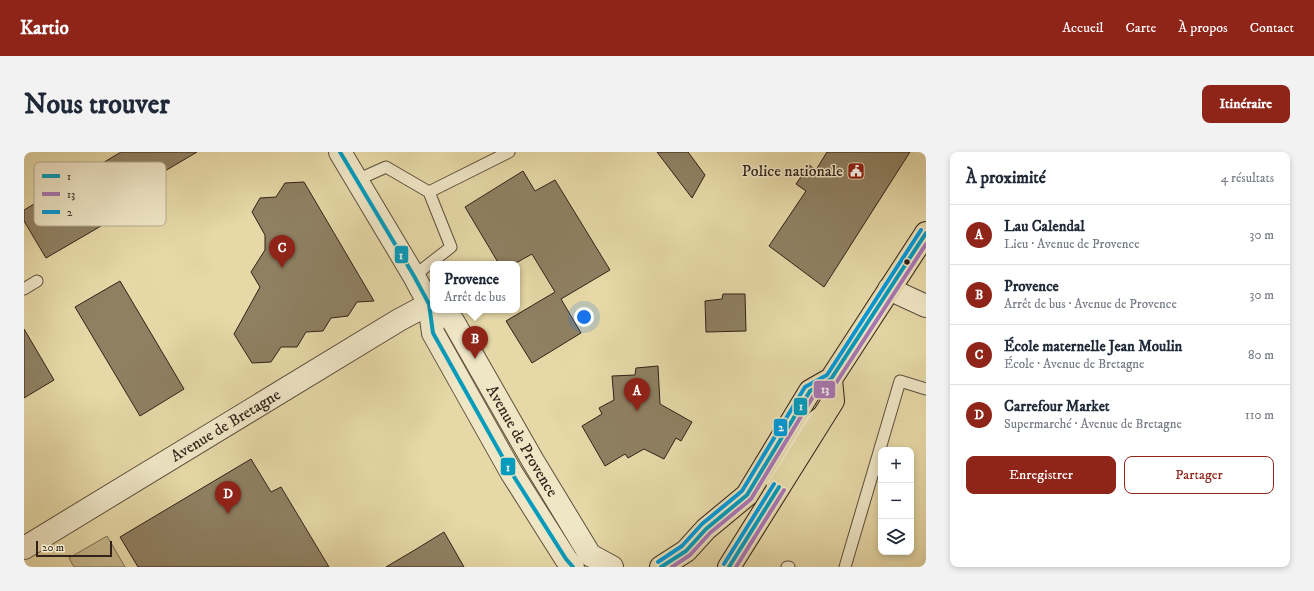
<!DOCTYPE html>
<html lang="fr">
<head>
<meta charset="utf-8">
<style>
  :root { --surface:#fff; --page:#f2f2f3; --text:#1f2937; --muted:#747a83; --line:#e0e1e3; --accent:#8f2418 }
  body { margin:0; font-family:"IM FELL DW Pica",serif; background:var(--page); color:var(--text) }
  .controls { position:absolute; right:12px; bottom:12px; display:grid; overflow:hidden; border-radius:8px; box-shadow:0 2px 6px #0003 }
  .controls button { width:36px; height:36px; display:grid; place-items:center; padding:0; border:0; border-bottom:1px solid var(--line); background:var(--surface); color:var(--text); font:20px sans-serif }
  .scale { position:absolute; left:12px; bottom:10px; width:76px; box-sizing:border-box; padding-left:4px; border:2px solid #312118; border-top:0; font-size:11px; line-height:14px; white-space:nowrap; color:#312118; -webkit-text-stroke:3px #efe6c6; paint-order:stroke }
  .you { position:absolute; left:560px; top:165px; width:14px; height:14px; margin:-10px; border:3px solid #fff; border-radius:50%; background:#1a73e8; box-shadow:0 0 0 6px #1a73e833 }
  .badge { display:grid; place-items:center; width:26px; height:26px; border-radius:50%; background:var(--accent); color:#fff; font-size:13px; font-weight:700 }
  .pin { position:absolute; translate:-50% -33px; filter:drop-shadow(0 1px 2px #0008) }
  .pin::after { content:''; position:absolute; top:21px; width:14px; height:12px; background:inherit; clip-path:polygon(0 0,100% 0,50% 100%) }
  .popup { position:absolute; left:406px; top:109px; width:90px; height:52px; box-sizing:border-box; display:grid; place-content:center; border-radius:8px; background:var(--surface); filter:drop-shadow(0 1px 3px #0005); font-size:13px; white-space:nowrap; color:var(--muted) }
  .popup b { font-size:15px; color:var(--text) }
  .popup::after { content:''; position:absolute; left:50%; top:100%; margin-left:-8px; border:8px solid transparent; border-top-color:var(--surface) }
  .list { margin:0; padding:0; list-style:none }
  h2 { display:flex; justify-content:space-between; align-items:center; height:52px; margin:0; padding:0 16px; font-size:17px }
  h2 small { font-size:13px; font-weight:400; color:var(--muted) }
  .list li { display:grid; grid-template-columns:26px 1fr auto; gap:12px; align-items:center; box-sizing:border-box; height:60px; padding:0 16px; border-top:1px solid var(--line) }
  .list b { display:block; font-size:15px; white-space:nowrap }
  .list p { margin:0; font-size:13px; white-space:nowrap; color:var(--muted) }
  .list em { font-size:13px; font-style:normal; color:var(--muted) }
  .actions { display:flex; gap:8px; padding:12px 16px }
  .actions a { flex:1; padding:9px 0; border:1px solid var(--accent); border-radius:8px; text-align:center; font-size:14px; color:var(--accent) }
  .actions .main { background:var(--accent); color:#fff }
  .icon { flex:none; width:22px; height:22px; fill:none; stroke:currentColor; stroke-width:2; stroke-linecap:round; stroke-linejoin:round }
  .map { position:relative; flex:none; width:902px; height:415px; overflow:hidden; border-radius:8px }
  header { display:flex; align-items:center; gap:24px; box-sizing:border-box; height:56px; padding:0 20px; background:var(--accent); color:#fff }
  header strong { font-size:19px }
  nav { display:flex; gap:22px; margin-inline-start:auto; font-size:14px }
  .intro { display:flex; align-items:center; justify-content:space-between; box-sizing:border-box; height:96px; padding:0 24px }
  h1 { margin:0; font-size:28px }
  .button { padding:10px 18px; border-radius:8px; background:var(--accent); color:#fff; font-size:14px; font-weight:700 }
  main { display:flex; gap:24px; padding:0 24px }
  aside { flex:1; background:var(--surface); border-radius:8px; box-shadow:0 2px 6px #0003 }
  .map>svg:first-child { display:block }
  .green { fill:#c7b98f; stroke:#7c6d54 }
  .building { fill:#8f8062; stroke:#312118 }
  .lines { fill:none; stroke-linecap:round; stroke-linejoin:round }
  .lane-casing { stroke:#5e4f3c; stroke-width:13 }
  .street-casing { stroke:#5e4f3c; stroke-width:24 }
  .secondary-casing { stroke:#312118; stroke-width:24 }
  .primary-casing { stroke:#312118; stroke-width:24 }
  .lane { stroke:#efe6c6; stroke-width:11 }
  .street { stroke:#efe6c6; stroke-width:22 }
  .secondary { stroke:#efe6c6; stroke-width:22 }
  .primary { stroke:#e6d8a7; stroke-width:22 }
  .bus-1-casing { stroke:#efe6c6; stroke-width:7 }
  .bus-2-casing { stroke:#efe6c6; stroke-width:7 }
  .bus-3-casing { stroke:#efe6c6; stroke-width:7 }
  .bus-1 { stroke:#059bbc; stroke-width:4 }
  .bus-2 { stroke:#a877b2; stroke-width:4 }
  .bus-3 { stroke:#0299d9; stroke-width:4 }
  .bus-dot { fill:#312118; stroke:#efe6c6; stroke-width:1.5 }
  .labels { text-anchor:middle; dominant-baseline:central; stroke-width:3; stroke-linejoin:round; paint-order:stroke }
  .poi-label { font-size:16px; fill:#312118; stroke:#efe6c6; text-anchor:end }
  .street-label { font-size:16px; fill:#312118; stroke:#efe6c6 }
  .key { fill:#efe6c6; stroke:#b6ab92; stroke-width:1 }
  .key-label { font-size:11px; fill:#312118 }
  .line-badge { stroke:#efe6c6; stroke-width:1.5 }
  .badge-label { font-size:11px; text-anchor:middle; font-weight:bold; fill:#fff }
</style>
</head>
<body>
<header>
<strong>Kartio</strong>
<nav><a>Accueil</a><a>Carte</a><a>À propos</a><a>Contact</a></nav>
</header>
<div class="intro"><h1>Nous trouver</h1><a class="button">Itinéraire</a></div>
<main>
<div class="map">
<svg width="902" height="415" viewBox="0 0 902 415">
  <rect width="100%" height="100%" fill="#e6d8a7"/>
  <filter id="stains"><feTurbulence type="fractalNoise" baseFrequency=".005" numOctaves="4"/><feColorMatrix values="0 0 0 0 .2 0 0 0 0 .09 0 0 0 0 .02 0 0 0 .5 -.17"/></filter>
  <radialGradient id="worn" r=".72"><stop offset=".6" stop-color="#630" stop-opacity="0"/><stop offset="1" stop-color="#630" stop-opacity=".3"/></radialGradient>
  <!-- green -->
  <path class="green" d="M83 384 101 415H50L45 406Z"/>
  <!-- building -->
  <path class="building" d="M97 0H173L124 29 132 42 22 106 0 69V58Z
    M633 0H664L681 23 668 46Z
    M803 0H886L800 135 745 94 782 39 772 32 785 13 792 18Z
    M499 19 511 39 531 28 586 118 537 147 557 181 508 211 482 169 531 140 508 102 490 112H475L441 55Z
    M280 30 350 149 333 150 324 164 307 166 299 179 282 180 273 195H257L247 210 228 211 210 182 236 135 227 120 241 98V83L228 60 236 46 252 45 261 31Z
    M96 129 160 237 116 264 51 155Z
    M699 142H721L722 179 682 180 681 149 698 147Z
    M0 177 30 228 0 246Z
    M634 214 636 252 668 270 657 289 652 286 640 307 620 297 604 306 601 302 581 314 558 274 578 262 575 256 590 248 588 224 611 223 612 216Z
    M227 307 247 340 257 335 305 415H114L96 385Z
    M420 380 440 415H362L394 396Z"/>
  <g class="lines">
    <defs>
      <path id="lane" d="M333 28 362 15 405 40 427 95 390 124
        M405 40 485 0
        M0 137 13 129
        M763 415H765
        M821 415 876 229 902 237"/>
      <g id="street">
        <path d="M316 0 390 124 405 152 409 181 487 320 542 407 549 415"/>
        <path d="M865 137 902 154"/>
        <path id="s1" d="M414 158 429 169 509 309 566 403 588 415"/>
        <path id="s2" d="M0 396 375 168 405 152"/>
      </g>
      <path id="secondary" d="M755 335 745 308 797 266"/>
      <path id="primary" d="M637 415 662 399 682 377 723 343 786 239 807 227 902 81
        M705 415 809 249 807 227"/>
    </defs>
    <!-- lane casing -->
    <use href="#lane" class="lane-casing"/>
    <!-- street casing -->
    <use href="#street" class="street-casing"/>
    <!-- secondary casing -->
    <use href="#secondary" class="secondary-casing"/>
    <!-- primary casing -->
    <use href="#primary" class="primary-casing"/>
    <!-- lane -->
    <use href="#lane" class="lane"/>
    <!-- street -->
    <use href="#street" class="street"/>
    <!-- secondary -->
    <use href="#secondary" class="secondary"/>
    <!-- primary -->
    <use href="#primary" class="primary"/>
    <defs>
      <path id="bus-1" d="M316 0 390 124 405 152 409 181 487 320 542 407 549 415
        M637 415 662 399 682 377 723 343 786 239 807 227 902 81
        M705 415 755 335"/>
      <path id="bus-2" d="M648 415 666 403 686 381 727 347 790 243 812 231 902 92
        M712 415 760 338"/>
      <path id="bus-3" d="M634 410 658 394 678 372 718 339 781 235 803 223 897 78
        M700 412 750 332"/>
    </defs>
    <!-- bus-1 casing -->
    <use href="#bus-1" class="bus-1-casing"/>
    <!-- bus-2 casing -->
    <use href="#bus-2" class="bus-2-casing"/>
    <!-- bus-3 casing -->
    <use href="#bus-3" class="bus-3-casing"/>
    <!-- bus-1 -->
    <use href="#bus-1" class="bus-1"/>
    <!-- bus-2 -->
    <use href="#bus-2" class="bus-2"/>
    <!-- bus-3 -->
    <use href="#bus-3" class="bus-3"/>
  </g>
  <!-- icons -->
  <defs>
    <symbol id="civic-square" viewBox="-11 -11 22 22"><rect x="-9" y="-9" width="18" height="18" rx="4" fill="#8f2418" stroke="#efe6c6"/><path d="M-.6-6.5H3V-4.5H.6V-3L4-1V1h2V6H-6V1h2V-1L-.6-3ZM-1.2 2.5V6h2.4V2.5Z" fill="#fff"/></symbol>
  </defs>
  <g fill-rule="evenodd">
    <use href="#civic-square" x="822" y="9" width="20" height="20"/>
  </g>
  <!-- markers -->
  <circle class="bus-dot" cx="883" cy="110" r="3.5"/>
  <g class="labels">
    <!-- poi labels -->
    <g class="poi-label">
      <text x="819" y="19">Police nationale</text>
    </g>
    <!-- street labels -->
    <g class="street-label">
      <text stroke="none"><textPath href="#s2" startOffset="236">Avenue de Bretagne</textPath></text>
      <text stroke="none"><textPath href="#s1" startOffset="157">Avenue de Provence</textPath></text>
    </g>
  </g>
  <!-- legend -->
  <rect x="10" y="10" width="132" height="64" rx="6" class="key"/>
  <rect x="18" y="22" width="18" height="4" fill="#059bbc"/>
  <rect x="18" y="40" width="18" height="4" fill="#a877b2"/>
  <rect x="18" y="58" width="18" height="4" fill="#0299d9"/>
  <g class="key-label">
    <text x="43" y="28">1</text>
    <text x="43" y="46">13</text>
    <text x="43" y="64">2</text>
  </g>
  <g class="line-badge">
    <rect x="370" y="93" width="15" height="19" rx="4" fill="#059bbc"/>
    <rect x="789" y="228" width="23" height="19" rx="4" fill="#a877b2"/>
    <rect x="769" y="245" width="15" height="19" rx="4" fill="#059bbc"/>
    <rect x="749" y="266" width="15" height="19" rx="4" fill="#0299d9"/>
    <rect x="476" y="305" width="16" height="19" rx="4" fill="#059bbc"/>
  </g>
  <g class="badge-label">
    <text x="377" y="107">1</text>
    <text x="801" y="241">13</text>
    <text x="777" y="258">1</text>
    <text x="757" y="279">2</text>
    <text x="484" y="319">1</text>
  </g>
  <rect width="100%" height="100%" filter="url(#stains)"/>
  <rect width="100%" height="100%" fill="url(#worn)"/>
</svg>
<div class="controls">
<button>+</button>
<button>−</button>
<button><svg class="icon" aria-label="layers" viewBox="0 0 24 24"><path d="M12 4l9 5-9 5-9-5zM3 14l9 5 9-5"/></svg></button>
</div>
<div class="scale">20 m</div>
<div class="you"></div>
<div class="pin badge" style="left:613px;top:259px">A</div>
<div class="pin badge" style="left:451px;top:207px">B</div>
<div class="popup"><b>Provence</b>Arrêt de bus</div>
<div class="pin badge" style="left:258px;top:116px">C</div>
<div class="pin badge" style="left:204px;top:362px">D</div>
</div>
<aside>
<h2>À proximité<small>4 résultats</small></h2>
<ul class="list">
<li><span class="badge">A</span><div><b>Lau Calendal</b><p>Lieu · Avenue de Provence</p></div><em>30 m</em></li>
<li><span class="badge">B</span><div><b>Provence</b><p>Arrêt de bus · Avenue de Provence</p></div><em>30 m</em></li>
<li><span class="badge">C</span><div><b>École maternelle Jean Moulin</b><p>École · Avenue de Bretagne</p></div><em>80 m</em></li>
<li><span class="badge">D</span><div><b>Carrefour Market</b><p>Supermarché · Avenue de Bretagne</p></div><em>110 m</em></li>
</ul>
<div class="actions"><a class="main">Enregistrer</a><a>Partager</a></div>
</aside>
</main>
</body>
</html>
